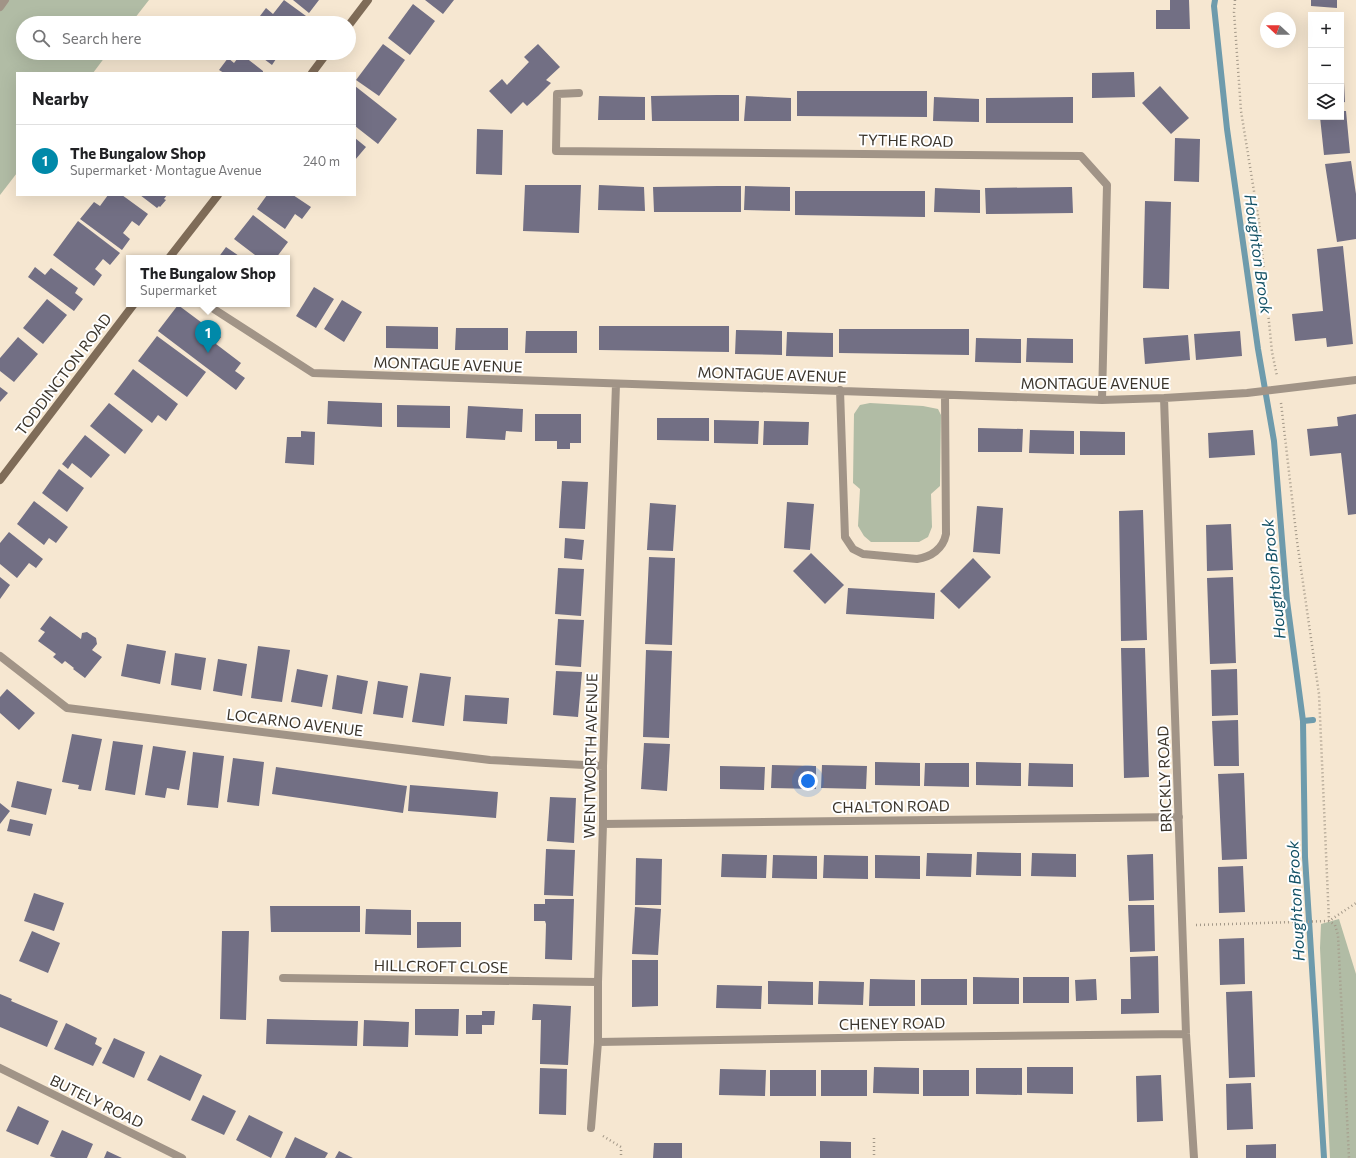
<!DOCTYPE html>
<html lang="en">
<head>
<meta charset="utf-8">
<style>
  :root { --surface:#fff; --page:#f6f6f6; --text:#202124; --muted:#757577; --line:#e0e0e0; --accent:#0089a9 }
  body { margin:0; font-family:Commissioner,sans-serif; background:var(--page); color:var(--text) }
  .controls { position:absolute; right:12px; top:12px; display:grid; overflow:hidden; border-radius:0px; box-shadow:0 4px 16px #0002 }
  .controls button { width:36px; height:36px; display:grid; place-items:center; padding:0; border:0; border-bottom:1px solid var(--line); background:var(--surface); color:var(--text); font:20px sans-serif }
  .compass { position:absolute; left:1260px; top:12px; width:36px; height:36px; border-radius:50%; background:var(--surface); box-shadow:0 4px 16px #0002; rotate:291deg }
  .you { position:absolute; left:808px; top:781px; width:14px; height:14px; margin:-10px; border:3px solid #fff; border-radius:50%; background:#1a73e8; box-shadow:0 0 0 6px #1a73e833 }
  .badge { display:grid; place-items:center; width:26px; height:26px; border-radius:50%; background:var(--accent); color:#fff; font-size:13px; font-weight:700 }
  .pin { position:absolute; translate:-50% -33px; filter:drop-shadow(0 1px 2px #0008) }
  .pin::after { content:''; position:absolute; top:21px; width:14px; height:12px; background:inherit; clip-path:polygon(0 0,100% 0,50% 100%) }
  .popup { position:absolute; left:126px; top:255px; width:164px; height:52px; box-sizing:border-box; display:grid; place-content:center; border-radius:0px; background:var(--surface); filter:drop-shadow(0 1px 3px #0005); font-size:13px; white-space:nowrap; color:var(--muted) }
  .popup b { font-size:15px; color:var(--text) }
  .popup::after { content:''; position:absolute; left:50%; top:100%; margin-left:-8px; border:8px solid transparent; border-top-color:var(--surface) }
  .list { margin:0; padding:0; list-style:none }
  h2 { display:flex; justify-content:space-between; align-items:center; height:52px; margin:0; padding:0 16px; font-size:17px }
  h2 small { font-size:13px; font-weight:400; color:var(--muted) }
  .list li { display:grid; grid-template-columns:26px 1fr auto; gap:12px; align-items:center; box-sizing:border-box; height:72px; padding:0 16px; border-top:1px solid var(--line) }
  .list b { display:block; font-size:15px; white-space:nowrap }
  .list p { margin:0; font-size:13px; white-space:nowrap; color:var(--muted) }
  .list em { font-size:13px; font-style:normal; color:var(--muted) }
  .icon { flex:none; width:22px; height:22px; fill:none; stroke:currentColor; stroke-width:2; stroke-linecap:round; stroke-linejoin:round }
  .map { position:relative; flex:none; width:1356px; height:1158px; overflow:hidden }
  .search { position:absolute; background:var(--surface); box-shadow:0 4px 16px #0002; left:16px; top:16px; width:340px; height:44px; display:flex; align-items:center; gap:10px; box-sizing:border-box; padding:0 14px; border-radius:22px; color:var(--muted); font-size:15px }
  .panel { position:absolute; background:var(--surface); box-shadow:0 4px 16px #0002; left:16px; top:72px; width:340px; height:124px; border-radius:0px }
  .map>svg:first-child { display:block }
  .green { fill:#b1bca5 }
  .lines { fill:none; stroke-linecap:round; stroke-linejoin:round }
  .stream { stroke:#6e9bac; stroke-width:6 }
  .building { fill:#726f84 }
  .path { stroke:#a39888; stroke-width:2.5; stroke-dasharray:1 3; stroke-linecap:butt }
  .lane { stroke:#a19487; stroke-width:8 }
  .street { stroke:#a19487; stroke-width:8 }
  .secondary { stroke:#7f6c58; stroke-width:8 }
  .labels { text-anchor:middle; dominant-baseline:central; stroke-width:4; stroke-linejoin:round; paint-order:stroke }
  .street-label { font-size:15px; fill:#3b352c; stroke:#fff }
  .water-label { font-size:16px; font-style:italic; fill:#135165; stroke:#fff }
</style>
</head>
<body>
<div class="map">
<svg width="1356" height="1158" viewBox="0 0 1356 1158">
  <rect width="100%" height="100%" fill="#f6e7d1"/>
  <!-- green -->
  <path class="green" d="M0 0H149L131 23H23V53H108L93 73H17V173L0 195Z
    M870 403 923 406 938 409 941 415 940 486 931 494 932 527 928 537 919 542H871L864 536 858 526 860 489 853 483 854 414 860 405Z
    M1339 919 1356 974V1158H1330L1320 948 1321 924Z"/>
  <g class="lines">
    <!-- stream -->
    <path class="stream" d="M1215 0 1214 6 1227 129 1258 349 1274 441 1287 601 1303 721 1305 857 1324 1158
      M1303 721 1313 720"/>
  </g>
  <!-- building -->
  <path class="building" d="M284 0 306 16 301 23H269L260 16 266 8 273 14Z
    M293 0H319L309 13Z
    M425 0H454L443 14Z
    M1170 0H1189L1190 29H1156V10H1170Z
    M1311 0H1337V8L1311 6Z
    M413 4 435 21 410 55 388 38Z
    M383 44 405 60 379 96 356 80Z
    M538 44 560 67 546 80 551 83 538 96 527 106 523 102 511 114 489 91 502 79 507 85 529 62 524 57Z
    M256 53H278L277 55 278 56 272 65Z
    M241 54 263 71V73H224L219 70 228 58 234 63Z
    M1341 62H1343L1345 102 1341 103Z
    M1134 72 1135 97 1092 98V73Z
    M355 86 397 119 378 144 355 126Z
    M1160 86 1189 118 1171 134 1142 103Z
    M797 91H927V117L797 116Z
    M717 95H739V121H652L651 96Z
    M599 96 645 97V120H598Z
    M746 96 791 98V121H744Z
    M934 97 979 99V122L933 121Z
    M1073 97V123H986V98Z
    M1341 111H1346L1350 153 1324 155 1320 117H1341Z
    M477 129 503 130 502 175 476 174Z
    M355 138 366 147 355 160Z
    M1175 138 1200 139 1199 182 1174 181Z
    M1351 161 1356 194V239L1337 242 1325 164Z
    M525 185H581L579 233 523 231Z
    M599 185 644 187 645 211 598 210Z
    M718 186H741V212H654L653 187Z
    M745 186 790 187V211L744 210Z
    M1072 187 1073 213 986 214 985 188Z
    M935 188 980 190V213L934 212Z
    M795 191H925V217L795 215Z
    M108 195H122L148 214 139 226 132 221 123 233 130 239 122 250 80 219 94 202 100 206Z
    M140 195H167L164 199 166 200 160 207 159 206 157 208Z
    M267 195H293L311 207 302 219 295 214 285 229 257 209Z
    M1145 201 1171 202 1169 289 1143 288Z
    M253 215 288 242 276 258H259L234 239Z
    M78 221 120 253 110 265 103 259 95 269 102 275 94 286 53 255Z
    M1343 246 1353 344 1327 347 1326 338 1295 341 1292 314 1323 311 1317 249Z
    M226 247 242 258H218Z
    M35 267 45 275 51 268 78 288 75 293 83 299 74 311 28 277Z
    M314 287 334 299 316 328 296 316Z
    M47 299 67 315 43 344 23 328Z
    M342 300 362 312 344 342 324 329Z
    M178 305 221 337 216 344 241 363 235 371 245 378 236 390 158 331Z
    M386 326 438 327V349L386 348Z
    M599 326H729V352L599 350Z
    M456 328H508V350H455Z
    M839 329H969V355L839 353Z
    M736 330 782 331V355L735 354Z
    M526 331H577V353H525Z
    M1240 331 1242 356 1196 360 1194 334Z
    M787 332 833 333V357L786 356Z
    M1188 335 1190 360 1145 364 1143 338Z
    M157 336 206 372 187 397 138 361Z
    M18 337 38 354 14 382 0 371V358Z
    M976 338 1021 339V363L975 362Z
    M1027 338 1073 339V363L1026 362Z
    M133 369 178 404 166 421 158 415 152 423 114 394Z
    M0 387 8 393 0 402Z
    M328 401 382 403V427L327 424Z
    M109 403 143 430 125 454 90 426Z
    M397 405 450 406V428L397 427Z
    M468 406 523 409 522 432 506 431 505 440 466 438Z
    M535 414H581V443H570V449H557V441H535Z
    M1356 414V514L1348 515 1341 453 1310 456 1307 429 1338 426 1337 417Z
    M657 418H709V441L657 440Z
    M714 420 759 421 758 444 714 443Z
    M764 421 809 422 808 445H763Z
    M978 428 1023 429 1022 452H978Z
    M1030 430 1074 431V454L1029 453Z
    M1253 430 1255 455 1209 458 1208 433Z
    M301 431 315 432 314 465 285 463 287 437H301Z
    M1080 431 1125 432V455H1080Z
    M85 435 110 455 91 478 72 463 68 469 62 464Z
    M59 469 84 488 67 512 42 493Z
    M562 481 588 482 585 529 559 528Z
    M34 501 68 527 56 543 49 538 44 545 17 524Z
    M787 502 814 504 810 550 784 548Z
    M650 503 676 505 673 551 647 550Z
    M977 506 1003 508 1000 554 973 552Z
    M1143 510 1147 640 1121 641 1119 511Z
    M1231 524 1233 570 1207 571 1206 525Z
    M9 532 43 559 36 568 29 563 17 578 0 564V543Z
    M565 538 584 540 582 560 564 558Z
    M811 553 844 585 825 604 793 571Z
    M649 557 675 558 672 645 645 644Z
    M973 558 991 577 959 609 940 591Z
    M558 568 584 569 581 616 555 614Z
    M0 577 10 585 0 599Z
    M1233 577 1236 663 1210 664 1207 578Z
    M848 588 935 593 934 619 846 614Z
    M50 616 81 639 82 633 87 632 96 638 97 644 92 650 102 657 85 678 73 669 74 668 65 661 62 664 53 657 56 654 38 641 45 632 40 629Z
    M558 619 584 620 581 667 555 665Z
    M127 644 166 651 160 684 121 676Z
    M258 646 290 650 282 702 251 698Z
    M1121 648H1145L1149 777 1124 778Z
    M646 650 672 651 669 738 643 737Z
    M175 653 206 658 201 690 171 685Z
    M218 659 247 664 242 696 213 691Z
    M297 669 328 675 322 707 291 702Z
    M1237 669 1238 715 1212 716 1211 670Z
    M556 671 582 672 578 717 553 715Z
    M420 673 451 677 444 726 412 722Z
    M337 675 368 681 362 714 332 709Z
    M378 681 408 686 403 718 373 714Z
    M7 689 35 713 19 730 0 713V697Z
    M465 695 509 698 507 724 463 721Z
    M1238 720 1239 766H1214L1212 721Z
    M72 734 102 739 91 791 78 789 79 785 62 782Z
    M113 741 143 745 135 795 105 790Z
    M644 743 670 744 667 791 641 789Z
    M153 746 186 751 179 790 167 788 165 798 145 795Z
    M193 752 224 756 218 808 187 805Z
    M233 758 264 762 259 806 227 802Z
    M875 762 920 763V786L875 785Z
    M976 762 1021 763V786L976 785Z
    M925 763H969V787L924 786Z
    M1029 763 1073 764V787L1028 786Z
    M772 765 816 766V789L771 788Z
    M822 765 867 766 866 789 821 788Z
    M720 766 765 767 764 790 720 789Z
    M276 767 407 786 403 813 272 794Z
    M1244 773 1247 859 1222 860 1218 774Z
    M17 781 52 789 46 815 11 807Z
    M410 785 498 792 496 818 408 811Z
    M550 797 576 798 574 843 547 841Z
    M0 803 10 811 0 824Z
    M10 819 33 824 30 836 7 831Z
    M546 849 575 850 573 896 544 895Z
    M977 852 1021 853V876L976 875Z
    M927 853 972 854 971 877 926 876Z
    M1032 853 1076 854V877L1031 876Z
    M722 854 767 855 766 878 721 877Z
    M1153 854 1154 900 1129 901 1127 855Z
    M773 855 817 856V879L772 878Z
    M824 855 868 856V879L823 878Z
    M875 855 920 856V879L875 878Z
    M636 858 662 859 661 905H635Z
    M1243 866 1245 912 1219 913 1218 867Z
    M34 893 64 903 54 931 24 921Z
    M545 899H574L572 960 545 959 546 924 545 921H534V904H545Z
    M1128 905H1154L1155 951 1130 952Z
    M270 906H360V932H271Z
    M635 907 661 909 658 955 632 954Z
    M366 909 411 910V935L365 934Z
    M417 922H461V947L417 948Z
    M32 931 60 943 48 973 19 961Z
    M222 931H249L246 1020 220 1019Z
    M1244 938 1245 984 1220 985 1219 939Z
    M1158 956 1159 1013 1121 1014V999H1131L1130 957Z
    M632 960H658V1006L632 1007Z
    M973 977 1019 978V1004H973Z
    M1023 977H1069V1003H1023Z
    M870 979 915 980V1006H869Z
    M921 979H967V1005H921Z
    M1096 979 1097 1000 1076 1001 1075 980Z
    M768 981 813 982V1005L768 1004Z
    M819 981 864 982 863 1005 818 1004Z
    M717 985 762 986 761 1009 716 1008Z
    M1252 991 1255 1077 1229 1078 1226 992Z
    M0 994 12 999 11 1001 58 1021 47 1047 0 1027Z
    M533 1004 571 1006 568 1065 540 1064 541 1020H532Z
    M415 1009H459L458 1036 415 1035Z
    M482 1011H495L494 1025H482V1034H466V1015H482Z
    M267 1019 358 1021 357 1046 266 1044Z
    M364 1020 409 1022 408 1047 363 1046Z
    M66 1023 97 1038 95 1044 102 1048 93 1066 54 1049Z
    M114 1038 145 1052 134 1078 102 1063Z
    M160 1055 202 1075 190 1101 147 1080Z
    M874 1067 919 1068V1094L873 1093Z
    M1027 1067H1073V1094L1027 1093Z
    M540 1068 567 1069 566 1115 539 1114Z
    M976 1068H1022V1095L976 1094Z
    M720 1069 766 1070 765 1096 719 1095Z
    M770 1070H816V1096H770Z
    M821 1070H867V1096H821Z
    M923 1070H969V1096H923Z
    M1161 1075 1163 1121 1137 1122 1136 1076Z
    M1251 1083 1253 1129 1227 1130 1226 1084Z
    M203 1095 236 1111 224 1135 191 1120Z
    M18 1106 49 1121 38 1145 6 1131Z
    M249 1115 283 1132 271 1158 236 1140Z
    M62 1130 93 1144 87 1158H56L50 1156Z
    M295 1137 328 1153 325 1158H285Z
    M820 1141 851 1142V1158H820Z
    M654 1143H682V1158H653Z
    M1276 1144V1158H1246V1145Z
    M107 1151 122 1158H104Z
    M339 1151 353 1158H335Z"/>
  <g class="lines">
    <!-- path -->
    <path class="path" d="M1235 0 1234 12 1241 111 1259 222 1272 352 1277 376
      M1281 403 1297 541 1319 694 1329 921 1335 925 1338 935 1349 1158
      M1196 925 1329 921 1356 903
      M603 1136 621 1147V1158
      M874 1138V1158"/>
    <!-- lane -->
    <path class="lane" d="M0 7 5 0"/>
    <!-- street -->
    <path class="street" d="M579 93 557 94 556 151 1081 156 1107 185 1102 400
      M206 304 313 373 1102 400 1164 398 1247 393 1356 380
      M840 390 845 537 853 549 863 554 917 559C931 557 943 549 946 534L945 395
      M1164 398 1186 1034 1194 1158
      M0 656 67 708 490 760 603 766
      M603 824 1179 817
      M283 978 598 982
      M598 1042 900 1037 1186 1034
      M0 1068 182 1158
      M591 1128 598 1042V982L603 824V766L616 384"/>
    <!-- secondary -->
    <path class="secondary" d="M349 25 368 0
      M312 73 327 53
      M169 258 218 195
      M0 480 134 304"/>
  </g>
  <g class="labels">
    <!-- street labels -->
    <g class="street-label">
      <text transform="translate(906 140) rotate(1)">TYTHE ROAD</text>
      <text transform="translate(448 364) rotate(2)">MONTAGUE AVENUE</text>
      <text transform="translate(63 374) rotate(-53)">TODDINGTON ROAD</text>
      <text transform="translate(772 374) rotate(2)">MONTAGUE AVENUE</text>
      <text x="1095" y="383">MONTAGUE AVENUE</text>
      <text transform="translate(295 722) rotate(7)">LOCARNO AVENUE</text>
      <text transform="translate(590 756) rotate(-89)">WENTWORTH AVENUE</text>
      <text transform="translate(1164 779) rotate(-92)">BRICKLY ROAD</text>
      <text transform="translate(891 806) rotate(-1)">CHALTON ROAD</text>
      <text transform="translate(441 966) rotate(1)">HILLCROFT CLOSE</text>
      <text transform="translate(892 1023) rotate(-1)">CHENEY ROAD</text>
      <text transform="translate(97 1101) rotate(26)">BUTELY ROAD</text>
    </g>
    <!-- water labels -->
    <g class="water-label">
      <text transform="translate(1259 254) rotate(82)">Houghton Brook</text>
      <text transform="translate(1273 579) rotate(-96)">Houghton Brook</text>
      <text transform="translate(1295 901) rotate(-93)">Houghton Brook</text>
    </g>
  </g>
</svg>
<div class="controls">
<button>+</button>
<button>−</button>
<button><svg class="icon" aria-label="layers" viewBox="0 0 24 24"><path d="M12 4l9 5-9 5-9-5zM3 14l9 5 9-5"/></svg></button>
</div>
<svg class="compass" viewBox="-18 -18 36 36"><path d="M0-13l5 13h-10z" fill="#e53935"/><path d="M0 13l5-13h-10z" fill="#757577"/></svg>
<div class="you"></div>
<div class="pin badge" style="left:208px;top:353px">1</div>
<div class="popup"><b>The Bungalow Shop</b>Supermarket</div>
<div class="search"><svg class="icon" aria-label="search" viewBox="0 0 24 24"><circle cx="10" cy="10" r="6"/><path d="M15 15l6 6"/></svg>Search here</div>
<section class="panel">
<h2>Nearby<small></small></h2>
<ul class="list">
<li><span class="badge">1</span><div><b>The Bungalow Shop</b><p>Supermarket · Montague Avenue</p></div><em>240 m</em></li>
</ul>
</section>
</div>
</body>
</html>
